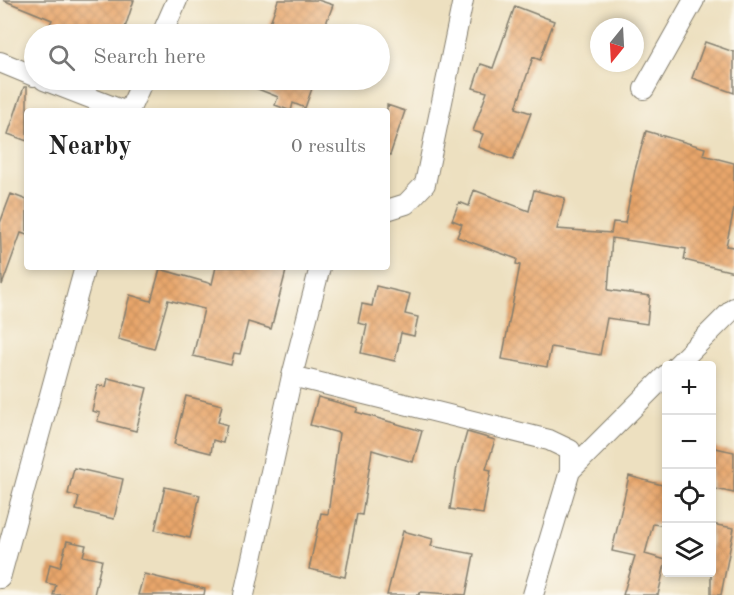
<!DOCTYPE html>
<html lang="en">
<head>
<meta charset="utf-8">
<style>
  :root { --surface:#fff; --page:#f2f2f2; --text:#222; --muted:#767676; --line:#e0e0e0 }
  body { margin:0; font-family:"Old Standard TT",serif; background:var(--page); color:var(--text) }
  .controls { position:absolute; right:18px; bottom:18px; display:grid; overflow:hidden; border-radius:6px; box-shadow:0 3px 9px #0003 }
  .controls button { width:54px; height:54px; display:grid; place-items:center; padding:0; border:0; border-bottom:2px solid var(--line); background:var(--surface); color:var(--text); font:30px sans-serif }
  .compass { position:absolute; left:590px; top:18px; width:54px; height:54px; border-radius:50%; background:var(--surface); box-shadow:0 3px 9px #0003; rotate:198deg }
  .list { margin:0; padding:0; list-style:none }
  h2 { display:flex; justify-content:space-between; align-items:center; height:78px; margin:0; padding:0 24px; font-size:26px }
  h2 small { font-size:20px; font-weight:400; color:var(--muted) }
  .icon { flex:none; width:33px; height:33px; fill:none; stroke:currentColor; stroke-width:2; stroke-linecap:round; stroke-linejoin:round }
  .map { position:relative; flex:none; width:734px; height:595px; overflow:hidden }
  .search { position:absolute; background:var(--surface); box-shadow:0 3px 9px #0003; left:24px; top:24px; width:366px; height:66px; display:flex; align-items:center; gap:15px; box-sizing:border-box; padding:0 21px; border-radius:33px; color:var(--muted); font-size:22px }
  .panel { position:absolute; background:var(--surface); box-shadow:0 3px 9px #0003; left:24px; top:108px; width:366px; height:162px; border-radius:6px }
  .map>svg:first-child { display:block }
  .building { fill:url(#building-cross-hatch) }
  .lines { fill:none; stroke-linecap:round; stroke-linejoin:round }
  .minor-casing { stroke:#847e6e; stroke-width:22 }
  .minor { stroke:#fff; stroke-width:20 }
</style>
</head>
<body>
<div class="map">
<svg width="734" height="595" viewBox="0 0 734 595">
  <defs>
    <pattern id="building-cross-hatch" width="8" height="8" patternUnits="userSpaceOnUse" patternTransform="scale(1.5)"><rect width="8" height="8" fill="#e8a66b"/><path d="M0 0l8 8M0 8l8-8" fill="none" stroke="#c68e5c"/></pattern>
  </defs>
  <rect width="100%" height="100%" fill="#fbf7ec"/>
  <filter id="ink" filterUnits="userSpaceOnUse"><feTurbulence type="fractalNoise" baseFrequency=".0167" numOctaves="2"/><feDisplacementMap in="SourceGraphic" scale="12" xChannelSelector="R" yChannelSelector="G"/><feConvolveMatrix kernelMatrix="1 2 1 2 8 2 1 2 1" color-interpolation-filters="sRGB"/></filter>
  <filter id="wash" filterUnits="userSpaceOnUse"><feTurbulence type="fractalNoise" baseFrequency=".008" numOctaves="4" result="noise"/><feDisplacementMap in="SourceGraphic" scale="24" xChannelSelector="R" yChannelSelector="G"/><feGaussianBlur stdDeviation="1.35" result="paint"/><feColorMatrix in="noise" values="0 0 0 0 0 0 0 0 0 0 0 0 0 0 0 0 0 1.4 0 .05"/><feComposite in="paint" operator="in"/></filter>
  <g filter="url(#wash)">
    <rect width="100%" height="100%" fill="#ede0c0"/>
    <g id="blocks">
      <!-- building -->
      <path class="building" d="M3 0H134L123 34H99L73 26 70 34 49 27 52 20Z
        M278 0H318L333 5 322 34H266Z
        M515 6 554 21 540 60 533 57 516 108 531 113 513 160 478 147 483 134 473 131 487 92 473 88 481 64 493 68Z
        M705 42 734 52V93L692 78Z
        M235 80H315L305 108 293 103 291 111 275 105 278 97Z
        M24 87H27V141L8 134Z
        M387 105 405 111 390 155 387 154Z
        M646 131 705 148 703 155 734 163V209L726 246 734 247V272L684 260 686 249 612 238 608 290 650 296 647 324 607 318 600 355 551 347 547 367 502 359 520 265 516 264 517 259 457 237 462 224 452 220 459 202 469 206 474 190 529 211 534 190 565 198 557 229 611 233 613 222 625 223 635 170Z
        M11 194 27 200V235L21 233 2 285 0 223Z
        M216 267H287L271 329 248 322 240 354 234 353 231 365 193 356 204 309 168 300 154 349 118 339 130 295 151 301 160 269 212 284Z
        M376 286 410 294 405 314 418 317 414 336 401 333 395 361 361 353 367 325 358 323 362 304 372 306Z
        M108 378 147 388 136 431 97 421 100 413 92 411 98 385 106 387Z
        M186 396 222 405 218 422 227 425 223 443 213 440 211 453 174 444Z
        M318 397 358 408 356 412 422 431 413 462 372 450 362 515 357 514 345 577 309 569 321 513 328 514 339 433 310 425Z
        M467 432 495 440 486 469 491 470 483 514 450 509 457 467Z
        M711 447 734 452V493L711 488Z
        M74 468 123 479 114 519 76 510 79 497 68 494Z
        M629 476 666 486V526L653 524 645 554 666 560 658 595H623L635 556 612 551Z
        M165 487 200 495 190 538 155 530Z
        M711 524 734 528 721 595H711Z
        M403 531 433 539 431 546 474 554 466 595 420 592 419 595H387Z
        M67 541 86 545 83 556 102 560 94 595H53L56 585 46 583 50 564 60 567Z
        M144 574 205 589 204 595H138Z"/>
    </g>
  </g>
  <g filter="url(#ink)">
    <use href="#blocks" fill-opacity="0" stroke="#847e6e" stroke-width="1.5"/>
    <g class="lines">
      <defs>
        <path id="minor" d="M162 34 177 0
          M0 62 34 76
          M44 80 124 111
          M644 89 694 0
          M129 111 143 80
          M387 210 406 204 425 184 463 0
          M676 366 734 308
          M292 376 549 440 570 450V471L533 595
          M570 471 666 375
          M0 578 85 267
          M244 595 292 376 320 267"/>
      </defs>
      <!-- minor casing -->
      <use href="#minor" class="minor-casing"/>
      <!-- minor -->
      <use href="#minor" class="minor"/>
    </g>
  </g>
</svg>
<div class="controls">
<button>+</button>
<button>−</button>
<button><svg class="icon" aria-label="locate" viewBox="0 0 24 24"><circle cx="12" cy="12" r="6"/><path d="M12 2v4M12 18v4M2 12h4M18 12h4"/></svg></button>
<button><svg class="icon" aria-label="layers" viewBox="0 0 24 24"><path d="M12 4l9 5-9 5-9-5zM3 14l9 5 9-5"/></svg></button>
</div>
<svg class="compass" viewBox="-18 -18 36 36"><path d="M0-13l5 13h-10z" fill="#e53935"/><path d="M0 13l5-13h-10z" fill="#767676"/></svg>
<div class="search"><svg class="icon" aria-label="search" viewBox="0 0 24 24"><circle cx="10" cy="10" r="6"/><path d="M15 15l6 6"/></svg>Search here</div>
<section class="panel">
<h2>Nearby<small>0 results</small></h2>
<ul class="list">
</ul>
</section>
</div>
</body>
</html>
